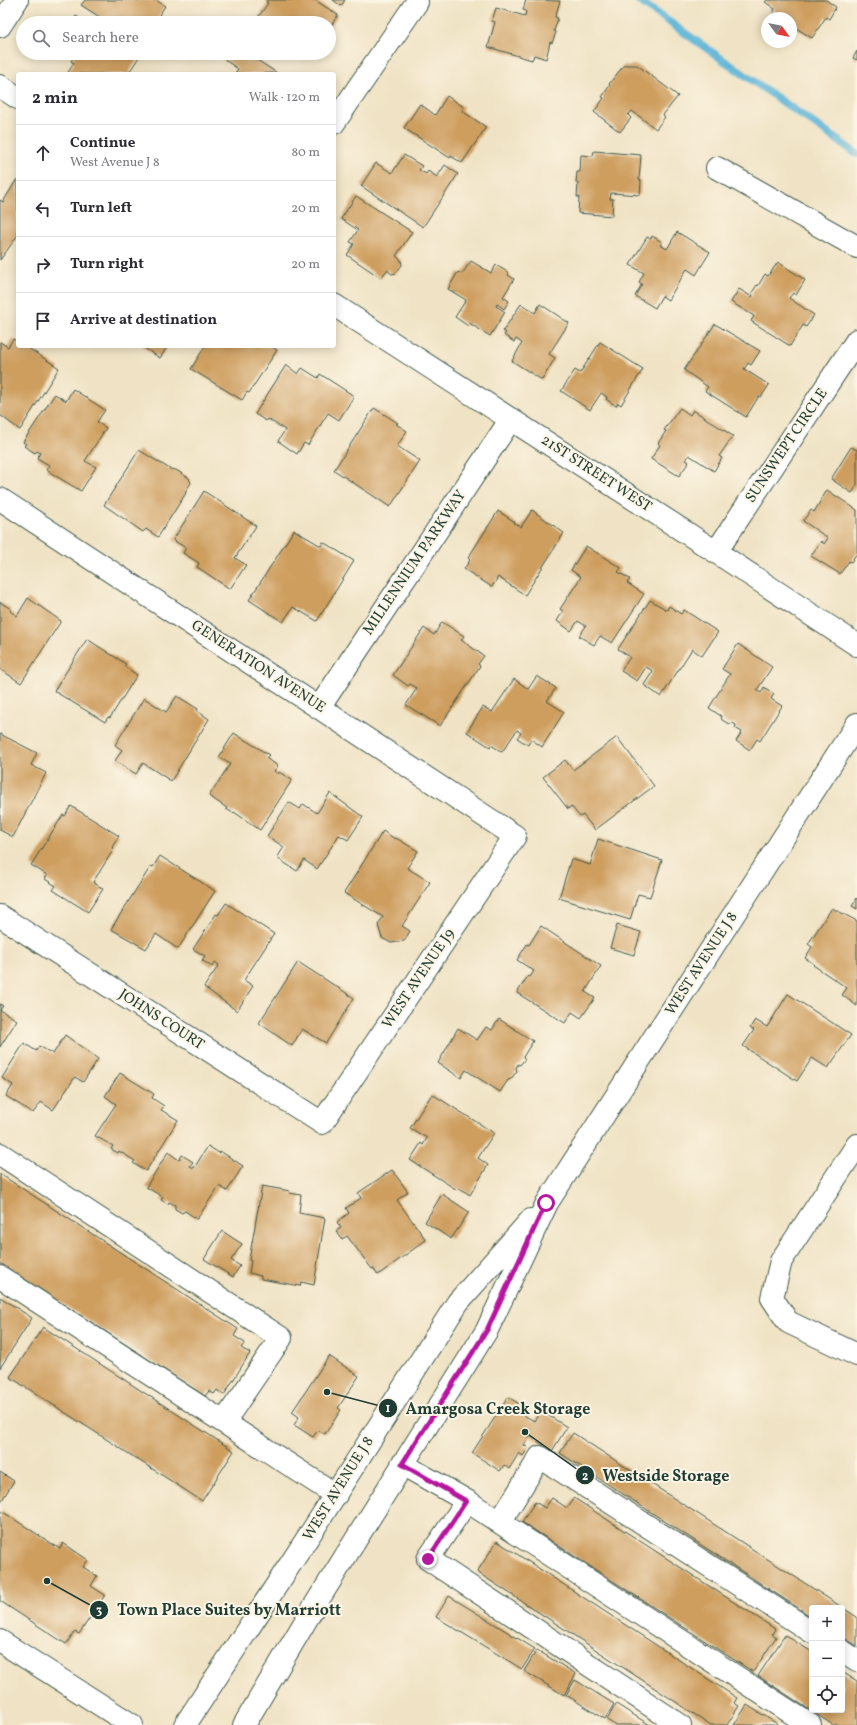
<!DOCTYPE html>
<html lang="en">
<head>
<meta charset="utf-8">
<style>
  :root { --surface:#fff; --page:#f7f7f7; --text:#2b2b33; --muted:#7c7c81; --line:#e1e1e2 }
  body { margin:0; font-family:Vollkorn,serif; background:var(--page); color:var(--text) }
  .controls { position:absolute; right:12px; bottom:12px; display:grid; overflow:hidden; border-radius:4px; box-shadow:0 2px 10px #0003 }
  .controls button { width:36px; height:36px; display:grid; place-items:center; padding:0; border:0; border-bottom:1px solid var(--line); background:var(--surface); color:var(--text); font:20px sans-serif }
  .compass { position:absolute; left:761px; top:12px; width:36px; height:36px; border-radius:50%; background:var(--surface); box-shadow:0 2px 10px #0003; rotate:123deg }
  .stop { position:absolute; width:12px; height:12px; margin:-9px; border:3px solid #b5179e; border-radius:50%; background:#fff }
  .stop.end { background:#b5179e; border-color:#fff; box-shadow:0 1px 4px #0008 }
  .list { margin:0; padding:0; list-style:none }
  h2 { display:flex; justify-content:space-between; align-items:center; height:52px; margin:0; padding:0 16px; font-size:17px }
  h2 small { font-size:13px; font-weight:400; color:var(--muted) }
  .list li { display:grid; grid-template-columns:26px 1fr auto; gap:12px; align-items:center; box-sizing:border-box; height:56px; padding:0 16px; border-top:1px solid var(--line) }
  .list b { display:block; font-size:15px; white-space:nowrap }
  .list p { margin:0; font-size:13px; white-space:nowrap; color:var(--muted) }
  .list em { font-size:13px; font-style:normal; color:var(--muted) }
  .icon { flex:none; width:22px; height:22px; fill:none; stroke:currentColor; stroke-width:2; stroke-linecap:round; stroke-linejoin:round }
  .map { position:relative; flex:none; width:857px; height:1725px; overflow:hidden }
  .search { position:absolute; background:var(--surface); box-shadow:0 2px 10px #0003; left:16px; top:16px; width:320px; height:44px; display:flex; align-items:center; gap:10px; box-sizing:border-box; padding:0 14px; border-radius:22px; color:var(--muted); font-size:15px }
  .panel { position:absolute; background:var(--surface); box-shadow:0 2px 10px #0003; left:16px; top:72px; width:320px; height:276px; border-radius:4px }
  .map>svg:first-child { display:block }
  .lines { fill:none; stroke-linecap:round; stroke-linejoin:round }
  .stream { stroke:#5ab4d7; stroke-width:8 }
  .building { fill:#ce9e5f }
  .minor-casing { stroke:#3e564a; stroke-width:24 }
  .minor { stroke:#fff; stroke-width:22 }
  .route { stroke:#b5179e; stroke-width:5 }
  .labels { text-anchor:middle; dominant-baseline:central; stroke-width:4; stroke-linejoin:round; paint-order:stroke }
  .street-label { font-size:15px; fill:#1f3d34; stroke:#fcf5e5 }
  .leader { fill:none; stroke:#1f3d34; stroke-width:1.5 }
  .callout-dot { fill:#1f3d34; stroke:#fcf5e5; stroke-width:1.5 }
  .mark-label { font-size:12px; text-anchor:middle; font-weight:bold; fill:#fff }
  .callout-label { font-size:16px; text-anchor:middle; font-weight:bold; fill:#1f3d34; stroke:#fcf5e5; stroke-width:4; stroke-linejoin:round; paint-order:stroke }
</style>
</head>
<body>
<div class="map">
<svg width="857" height="1725" viewBox="0 0 857 1725">
  <rect width="100%" height="100%" fill="#fcf5e5"/>
  <filter id="ink" filterUnits="userSpaceOnUse"><feTurbulence type="fractalNoise" baseFrequency=".025" numOctaves="2"/><feDisplacementMap in="SourceGraphic" scale="8" xChannelSelector="R" yChannelSelector="G"/><feConvolveMatrix kernelMatrix="1 2 1 2 8 2 1 2 1" color-interpolation-filters="sRGB"/></filter>
  <filter id="wash" filterUnits="userSpaceOnUse"><feTurbulence type="fractalNoise" baseFrequency=".012" numOctaves="4" result="noise"/><feDisplacementMap in="SourceGraphic" scale="16" xChannelSelector="R" yChannelSelector="G"/><feGaussianBlur stdDeviation="0.9" result="paint"/><feColorMatrix in="noise" values="0 0 0 0 0 0 0 0 0 0 0 0 0 0 0 0 0 1.4 0 .05"/><feComposite in="paint" operator="in"/></filter>
  <g filter="url(#wash)">
    <rect width="100%" height="100%" fill="#f0e3c5"/>
    <g class="lines">
      <!-- stream -->
      <path class="stream" d="M638 0 857 154"/>
    </g>
    <g id="blocks">
      <!-- building -->
      <path class="building" d="M85 0H156L165 6 154 23H109L81 5Z
        M267 0H315L338 15 329 29V23H257L255 22 268 3 266 2Z
        M333 0H345L341 6Z
        M526 0 560 1 555 17 558 18 554 31 556 32 552 43 550 42 546 59 534 55 532 60 488 47 495 22 492 21 496 8 525 16 526 11 523 10Z
        M767 0H826L836 7 829 19 826 17 812 38 791 25V18H781L773 13 775 9 765 2Z
        M76 16 87 23H71Z
        M857 51V60L853 58Z
        M76 53H133L139 57 128 74H67L74 63 71 61Z
        M230 53H253L251 56 277 73 235 74 238 69 225 60Z
        M624 65H637L678 96 663 115 665 117 656 129 632 111 628 115 631 118 620 132 594 112 604 98 602 97 610 85 609 84Z
        M447 96 464 107 462 111 486 127 462 163 451 156 450 158 404 128 420 104 435 115Z
        M594 151 641 155 639 180H641L640 195 611 193 610 199H613L612 216 578 213 579 197H577L578 183H576L577 172H580L581 155 593 156Z
        M404 155 422 166 419 170 426 174 428 171 437 177 445 165 458 174 423 227 361 186 376 163 392 173Z
        M17 179 18 235 0 260V200L3 202Z
        M356 196 412 232 396 256 401 260 402 265 396 273 392 274 387 270 381 278 347 255 354 244 350 242 358 230 341 219Z
        M677 232 710 252 696 275 687 269 668 300 662 296 655 308 635 296 642 284 639 282 644 273 630 265 647 237 651 239 652 236 662 242 660 245 667 249Z
        M471 261 491 273 496 265 509 273 508 275 514 279 503 297 509 301 504 309 497 304 496 306 505 312 490 336 469 323 468 326 455 317 466 300 448 289 458 272 462 274Z
        M778 262 805 280 796 295 793 293 789 298 814 315 806 327 803 325 790 346 751 321 754 316 731 302 739 289 752 297 753 295 751 294 757 285 758 286 765 274 768 276Z
        M521 304 535 313 540 304 569 323 549 354 555 358 542 380 512 361 522 343 516 339 514 342 504 335 506 333 503 331Z
        M715 324 760 351 751 365 748 363 744 369 769 385 761 397 759 396 746 417 705 391 708 387 684 370Z
        M13 339 18 342V346H25L59 368 20 430 0 415V342L8 347Z
        M600 342 643 369 621 405 618 403 616 406 606 399 607 397 601 393 590 410 561 391 575 370 580 373Z
        M141 346H168L160 358Z
        M205 346H271L277 350 249 393 247 392 242 400 191 369Z
        M286 365 298 374 302 368 318 378 320 374 354 396 339 420 328 413 308 445 304 443 297 454 278 441 285 430 268 419 266 421 255 414Z
        M73 389 105 410 97 422 106 428 85 461 96 467 81 491 46 470 49 465 37 458 40 453 37 451 35 453 24 446 26 444 23 442 55 394 66 401Z
        M374 408 398 423 396 424 407 431 397 446 420 461 390 507 334 470Z
        M680 408 690 415 693 410 733 436 719 456 722 458 714 471 689 455 686 460 689 462 679 476 651 459 660 445 658 443 666 431 664 430Z
        M851 447 857 450V485L852 493 831 479Z
        M139 450 170 469 176 470 189 478 191 483 185 492 186 493 158 537 146 529 143 532 104 505Z
        M827 490 857 510V553L851 562 849 561 840 574 811 556 821 541 824 544 828 538 803 521 811 510 814 512Z
        M204 491 256 526 235 558 246 565 230 589 197 567 199 563 183 553 186 548 173 540Z
        M532 510 564 533 525 595 498 577 492 587 464 569 470 560 468 558 498 511 515 522 514 523 521 527Z
        M294 530 321 546 323 542 354 561 317 621 293 607 283 622 249 600Z
        M586 546 621 568 618 572 630 579 627 583 644 594 612 643 600 636 594 645 579 636 586 626 578 621 571 631 557 621 563 611 560 609 581 577 571 570Z
        M28 598 61 621 21 683 0 669V602L11 609 10 611 17 616Z
        M650 600 667 610 669 606 681 614 684 610 718 632 702 656 692 649 661 697 644 685 653 671 646 667 637 681 621 671 630 657 618 649Z
        M442 622 464 636 461 640 484 656 478 664 480 666 440 726 406 705 417 688 410 684 408 686 393 675 424 628 434 635Z
        M87 639 126 664 124 666 137 675 110 718 108 717 105 722 54 691Z
        M738 644 772 667 757 690 761 693 764 687 774 694 771 699 782 706 760 741 757 739 750 750 736 741 742 732 735 728 736 725 733 723 729 724 722 720 721 716 709 708 730 674 722 669Z
        M537 676 556 688 547 701 564 712 542 747 531 739 528 745 517 738 521 733 517 730 502 752 491 745 490 747 467 732 483 707 492 712 514 679 528 689Z
        M177 696 198 709 197 711 209 719 171 781 143 763 136 774 115 761 122 750 115 745 144 698 166 712Z
        M234 733 269 755 266 758 278 766 274 771 278 774 279 772 292 780 260 830 234 812 233 813 226 809 227 808 209 796 230 764 219 757Z
        M0 734 37 753 31 765 46 773 13 837 0 830Z
        M617 737 654 786 595 830 583 815 580 817 571 806 568 809 543 777 565 760 573 770Z
        M330 793 363 817 348 840 339 835 317 869 304 860 297 871 277 858 284 847 267 836 289 802 300 809 303 804 317 813Z
        M71 806 119 836 112 847 114 849 93 882 103 889 88 912 53 890 56 886 45 879 47 875 31 865 63 815 65 816Z
        M383 831 395 839 396 838 418 851 407 868 430 882 402 926 410 931 404 941 391 943 382 938 378 925 383 917 344 893Z
        M598 839 662 860 650 897 638 894 630 920 559 898 571 859 590 865Z
        M160 856 215 891 178 949 156 934 146 949 111 929 151 866 153 867Z
        M857 898V909L852 906Z
        M226 903 274 934 244 980 253 986 237 1011 204 987 219 965 215 962 212 967 202 960 205 956 193 949 216 914 218 915Z
        M832 908 857 921V1006L842 995 847 988 813 965 814 964 805 958 812 947 808 944Z
        M617 925 641 932 634 955 610 948Z
        M541 926 601 966 585 992 595 998 581 1018 572 1012 565 1023 517 993 528 976 530 977 534 971 517 960 527 944 529 945Z
        M298 962 354 998 326 1043 302 1029 292 1046 259 1023Z
        M788 994 851 1035 828 1068 812 1058 797 1081 743 1046 754 1030 750 1028 755 1020 767 1027Z
        M0 1004 3 1006 0 1010 17 1020 0 1047Z
        M499 1019 533 1041 523 1057 525 1059 520 1065 518 1064 516 1068 517 1071 511 1079 508 1080 500 1092 466 1070 461 1078 438 1063 458 1028 477 1040 486 1027 492 1030Z
        M65 1035 98 1059 83 1082 75 1077 53 1110 41 1102 33 1113 6 1096 13 1085 2 1078 24 1043 36 1051 39 1046 53 1054Z
        M120 1073 154 1094 152 1098 164 1106 161 1110 178 1120 146 1171 133 1163 135 1161 119 1151 118 1153 111 1149 113 1146 95 1136 116 1104 105 1096Z
        M432 1094 494 1133 478 1158 488 1165 470 1195 459 1188 457 1190 410 1160 421 1143 423 1145 427 1138 410 1128Z
        M208 1146 219 1153 220 1151 243 1166 227 1191 219 1186 197 1219 185 1211 182 1213 175 1209V1205L169 1202 168 1204 161 1200 163 1197 146 1187 168 1152 179 1160 182 1155 193 1162 190 1166 194 1168Z
        M392 1170 408 1192 397 1200 426 1240 378 1275 373 1268 372 1269 347 1236 342 1239 336 1231 341 1228 337 1222 349 1213 346 1208 361 1198 358 1193Z
        M0 1174 238 1329 234 1336 245 1343 241 1348 250 1353 224 1395 217 1390 214 1394 209 1391 205 1396 0 1263Z
        M262 1186 290 1191 289 1193 301 1195 299 1213 325 1218 314 1285 301 1282 300 1286 261 1279V1276L249 1273 251 1261 249 1260Z
        M442 1194 469 1212 451 1239 425 1222Z
        M222 1231 242 1244 231 1260 240 1266 233 1277 204 1259Z
        M0 1297 32 1318 0 1368Z
        M43 1327 234 1451 202 1501 10 1377Z
        M329 1356 359 1376 338 1408 341 1410 325 1434 318 1430 313 1437 294 1425 299 1417 292 1412Z
        M508 1397 526 1408 522 1414 534 1421 541 1411 567 1427 552 1451 530 1436 524 1445 528 1448 523 1456 519 1453 509 1469 504 1465 500 1471 472 1453Z
        M573 1433 857 1617V1646L842 1636V1608H812V1617L560 1453Z
        M0 1472 14 1481 0 1503Z
        M552 1498 567 1508 574 1498 775 1629 772 1634 776 1637 753 1672 522 1522 535 1502 545 1508Z
        M0 1510 60 1549 63 1543 88 1560 83 1567 97 1576 91 1586 105 1595 79 1634 75 1632 66 1644 0 1601Z
        M497 1541 737 1698 734 1703 739 1706 727 1725H711L477 1572Z
        M449 1596 535 1649 522 1669 436 1617Z
        M785 1635 812 1652V1710H842V1672L857 1681V1725H833L758 1676Z
        M537 1650 576 1674 564 1695 524 1671Z
        M575 1680 614 1704 605 1719 566 1695Z
        M616 1704 650 1725H615L607 1720Z
        M747 1705 779 1725H734Z"/>
    </g>
  </g>
  <g filter="url(#ink)">
    <use href="#blocks" fill-opacity="0" stroke="#3e564a" stroke-width="1"/>
    <g class="lines">
      <defs>
        <path id="minor" d="M0 26 17 0
          M0 86 18 98
          M334 123 417 2
          M717 168 857 247
          M334 305 716 552 857 645
          M0 499 515 836 322 1123 0 916
          M716 552 857 340
          M319 708 511 419
          M857 1145 781 1261 772 1298 788 1322 857 1355
          M0 1154 281 1338 224 1422
          M0 1277 336 1495
          M402 1464 467 1501 428 1559 680 1725
          M467 1501 810 1725
          M500 1522 540 1457 812 1632
          M0 1641 132 1725
          M842 1651 857 1661
          M185 1725 314 1528 458 1302 531 1220
          M244 1725 315 1605 487 1330 547 1203 857 724"/>
      </defs>
      <!-- minor casing -->
      <use href="#minor" class="minor-casing"/>
      <!-- minor -->
      <use href="#minor" class="minor"/>
    </g>
  </g>
  <g class="lines" filter="url(#ink)">
    <!-- route -->
    <path class="route" d="M428 1559 466 1501 402 1464 487 1330 546 1203"/>
  </g>
  <g class="labels">
    <!-- street labels -->
    <g class="street-label">
      <text transform="translate(787 446) rotate(-56)">SUNSWEPT CIRCLE</text>
      <text transform="translate(596 474) rotate(33)">21ST STREET WEST</text>
      <text transform="translate(415 563) rotate(-56)">MILLENNIUM PARKWAY</text>
      <text transform="translate(258 667) rotate(33)">GENERATION AVENUE</text>
      <text transform="translate(702 964) rotate(-57)">WEST AVENUE J 8</text>
      <text transform="translate(419 979) rotate(-56)">WEST AVENUE J9</text>
      <text transform="translate(161 1020) rotate(33)">JOHNS COURT</text>
      <text transform="translate(339 1489) rotate(-58)">WEST AVENUE J 8</text>
    </g>
  </g>
  <!-- callouts -->
  <path class="leader" d="M327 1392L388 1408M525 1432L585 1475M47 1581L99 1610"/>
  <g class="callout-dot">
    <circle cx="327" cy="1392" r="4"/>
    <circle cx="525" cy="1432" r="4"/>
    <circle cx="47" cy="1581" r="4"/>
    <circle cx="388" cy="1408" r="10"/>
    <circle cx="585" cy="1475" r="10"/>
    <circle cx="99" cy="1610" r="10"/>
  </g>
  <g class="mark-label">
    <text x="388" y="1412">1</text>
    <text x="585" y="1480">2</text>
    <text x="99" y="1614">3</text>
  </g>
  <g class="callout-label">
    <text x="498" y="1414">Amargosa Creek Storage</text>
    <text x="666" y="1481">Westside Storage</text>
    <text x="229" y="1615">Town Place Suites by Marriott</text>
  </g>
</svg>
<div class="controls">
<button>+</button>
<button>−</button>
<button><svg class="icon" aria-label="locate" viewBox="0 0 24 24"><circle cx="12" cy="12" r="6"/><path d="M12 2v4M12 18v4M2 12h4M18 12h4"/></svg></button>
</div>
<svg class="compass" viewBox="-18 -18 36 36"><path d="M0-13l5 13h-10z" fill="#e53935"/><path d="M0 13l5-13h-10z" fill="#7c7c81"/></svg>
<div class="stop" style="left:546px;top:1203px"></div>
<div class="stop end" style="left:428px;top:1559px"></div>
<div class="search"><svg class="icon" aria-label="search" viewBox="0 0 24 24"><circle cx="10" cy="10" r="6"/><path d="M15 15l6 6"/></svg>Search here</div>
<section class="panel">
<h2>2 min<small>Walk · 120 m</small></h2>
<ul class="list">
<li><svg class="icon" aria-label="ahead" viewBox="0 0 24 24"><path d="M12 20V5M6 11l6-6 6 6"/></svg><div><b>Continue</b><p>West Avenue J 8</p></div><em>80 m</em></li>
<li><svg class="icon" aria-label="left" viewBox="0 0 24 24"><path d="M17 20v-9H6M10 6l-5 5 5 5"/></svg><div><b>Turn left</b></div><em>20 m</em></li>
<li><svg class="icon" aria-label="right" viewBox="0 0 24 24"><path d="M7 20v-9h11M14 6l5 5-5 5"/></svg><div><b>Turn right</b></div><em>20 m</em></li>
<li><svg class="icon" aria-label="arrive" viewBox="0 0 24 24"><path d="M6 21V4h12l-3 4 3 4H6"/></svg><div><b>Arrive at destination</b></div></li>
</ul>
</section>
</div>
</body>
</html>
